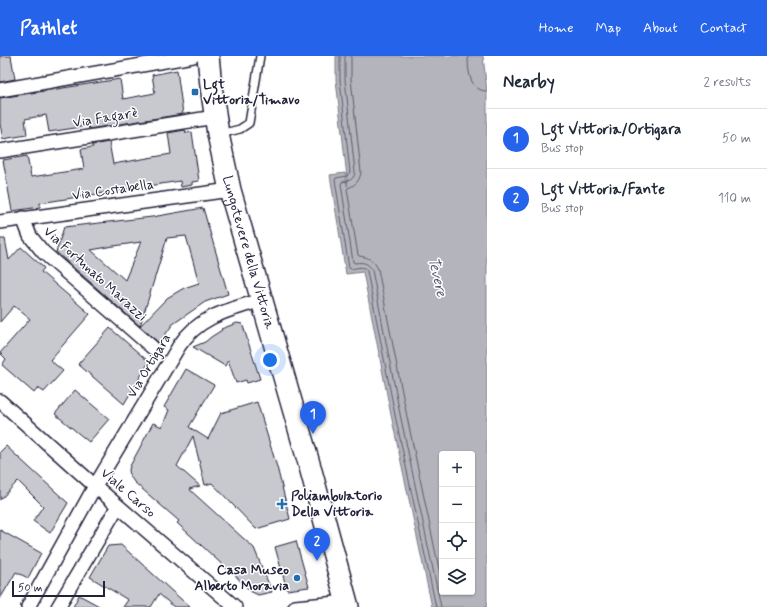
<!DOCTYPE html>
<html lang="en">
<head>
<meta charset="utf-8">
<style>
  :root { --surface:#fff; --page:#f2f2f3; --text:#1f2937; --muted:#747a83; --line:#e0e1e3; --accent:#2563eb }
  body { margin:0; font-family:Mynerve,sans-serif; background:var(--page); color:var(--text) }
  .controls { position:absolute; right:12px; bottom:12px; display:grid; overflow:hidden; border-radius:4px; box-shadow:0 1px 3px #0004 }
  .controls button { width:36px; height:36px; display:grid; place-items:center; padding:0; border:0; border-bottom:1px solid var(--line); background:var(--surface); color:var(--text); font:20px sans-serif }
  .scale { position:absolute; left:12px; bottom:10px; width:93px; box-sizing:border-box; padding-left:4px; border:2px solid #22223b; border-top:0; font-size:11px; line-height:14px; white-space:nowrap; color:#22223b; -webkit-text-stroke:3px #fff; paint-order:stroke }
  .you { position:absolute; left:270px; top:304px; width:14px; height:14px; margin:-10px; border:3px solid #fff; border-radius:50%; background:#1a73e8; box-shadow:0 0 0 6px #1a73e833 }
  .badge { display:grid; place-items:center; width:26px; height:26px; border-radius:50%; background:var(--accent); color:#fff; font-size:13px; font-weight:700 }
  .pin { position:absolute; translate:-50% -33px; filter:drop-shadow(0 1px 2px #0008) }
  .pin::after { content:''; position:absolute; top:21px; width:14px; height:12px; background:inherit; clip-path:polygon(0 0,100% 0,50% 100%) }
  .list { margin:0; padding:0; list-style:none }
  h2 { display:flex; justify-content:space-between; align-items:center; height:52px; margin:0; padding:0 16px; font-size:17px }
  h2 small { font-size:13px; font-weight:400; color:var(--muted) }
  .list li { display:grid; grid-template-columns:26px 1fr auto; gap:12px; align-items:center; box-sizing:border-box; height:60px; padding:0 16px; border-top:1px solid var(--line) }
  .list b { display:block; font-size:15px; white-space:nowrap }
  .list p { margin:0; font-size:13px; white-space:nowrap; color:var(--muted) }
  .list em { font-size:13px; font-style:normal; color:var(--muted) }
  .icon { flex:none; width:22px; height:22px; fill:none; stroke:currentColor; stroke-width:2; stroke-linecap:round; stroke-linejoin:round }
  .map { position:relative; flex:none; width:487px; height:551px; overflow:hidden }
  header { display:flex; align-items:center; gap:24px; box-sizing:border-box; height:56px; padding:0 20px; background:var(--accent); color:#fff }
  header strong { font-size:19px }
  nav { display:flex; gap:22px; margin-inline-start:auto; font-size:14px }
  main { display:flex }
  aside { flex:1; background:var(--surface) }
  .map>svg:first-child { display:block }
  .water { fill:#b4b4bc; stroke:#7a7a88; fill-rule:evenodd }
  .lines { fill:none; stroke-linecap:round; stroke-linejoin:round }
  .shore { stroke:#5c5c6f; stroke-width:1 }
  .building { fill:#c8c8cf; stroke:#22223b; fill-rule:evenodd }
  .lane-casing { stroke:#22223b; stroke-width:10 }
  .street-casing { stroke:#22223b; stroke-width:16 }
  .primary-casing { stroke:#22223b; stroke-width:24 }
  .lane { stroke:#fff; stroke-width:7 }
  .street { stroke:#fff; stroke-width:13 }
  .primary { stroke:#fff; stroke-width:21 }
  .poi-dot { fill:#1f6fb2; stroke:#fff; stroke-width:1.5 }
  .labels { text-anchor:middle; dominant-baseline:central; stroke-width:3; stroke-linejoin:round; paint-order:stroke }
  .poi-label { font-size:14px; font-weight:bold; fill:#22223b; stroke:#fff; text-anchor:start }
  .street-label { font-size:14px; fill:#22223b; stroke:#fff }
  .water-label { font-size:15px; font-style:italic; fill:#5c5c6f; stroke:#fff }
</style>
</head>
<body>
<header>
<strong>Pathlet</strong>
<nav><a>Home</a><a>Map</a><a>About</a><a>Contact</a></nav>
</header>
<main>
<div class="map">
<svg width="487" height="551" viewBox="0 0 487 551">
  <rect width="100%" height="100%" fill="#fff"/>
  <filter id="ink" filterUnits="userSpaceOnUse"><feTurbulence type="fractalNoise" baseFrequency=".025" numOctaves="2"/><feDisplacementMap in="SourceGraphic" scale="8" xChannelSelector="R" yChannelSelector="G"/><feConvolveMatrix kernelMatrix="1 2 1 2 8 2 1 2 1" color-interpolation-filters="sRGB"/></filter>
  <g filter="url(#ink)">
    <!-- water -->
    <path class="water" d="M336 0H483L487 35V551H432L391 359 363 216 346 218 330 119 345 117 347 130H348L336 24ZM442 398H472V536H442Z"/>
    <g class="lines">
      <!-- shore -->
      <path class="shore" d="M340 0V24L350 116 347 120 336 122 335 124 349 212 351 213C357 212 364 209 367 215L395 359 436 551
        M345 0V23L355 116C354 124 349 125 342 126L341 128 353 206 355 207C362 206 368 206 372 214L400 358 441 551
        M351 0V23L361 116C360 124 356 129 348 132L347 133 358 199 359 200C368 201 374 204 378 213L406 356 442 527
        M468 0C468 14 469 35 487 35"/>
    </g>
    <!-- building -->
    <path class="building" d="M0 0H11L15 23 0 26Z
      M177 14 183 58 89 73 88 70 49 76 46 59 25 63 27 79 3 83 0 68V42L120 23 123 43 155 37 152 19Z
      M185 74 186 77 192 76 199 125 192 126V129L181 131 180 125 40 147V151L12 155 3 104 27 100 31 121 84 113 81 93 93 91 92 89 109 86 113 108 171 98 168 77Z
      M203 152 228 238 205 246 173 268 159 287 56 196 64 171 152 161ZM186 180 199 227 184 232 167 242 140 270 167 182ZM141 186 125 224 91 194 114 190Z
      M0 183H5L9 204 21 191 44 212 41 216 90 258 50 304 63 315 44 336 38 332 34 337 2 309 6 303 0 297 30 263 14 250 0 266Z
      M237 267 242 268 244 273 260 323 247 327 246 324 236 327 228 304 225 310 193 291 205 286 211 281 222 274 221 273Z
      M110 272 149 306 124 348 78 308Z
      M186 313 214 329 189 371 208 383 221 357 257 346 277 411 290 463 256 473 212 427 205 429 193 380 177 410 200 430 189 433 254 492 272 536 258 539 250 535 228 512 227 513 177 467 179 465 134 426 130 420 129 414 130 410 153 367 162 371 169 354 164 351Z
      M75 334 109 363 89 386 55 358Z
      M6 390 68 447 50 477 33 465 43 450 18 425 0 444V396Z
      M0 474 41 497 28 522 16 516 0 543Z
      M296 485 309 531 287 534 275 491Z
      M121 489 174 537 190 551H174L159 538 151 551H123L128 544 90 521 108 490Z
      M79 539 101 551H73Z"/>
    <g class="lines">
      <defs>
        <path id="lane" d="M220 78 240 73 249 67 260 0"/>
        <path id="street" d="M0 34 193 0
          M0 95 215 61
          M23 162 30 180 43 196 153 292
          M0 166 230 134
          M0 345 95 430 235 551
          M28 551 95 430 179 290C199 260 229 254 262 244
          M58 551 118 450
          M295 551 347 546"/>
        <g id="primary">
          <path id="s1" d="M208 0 211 30 218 78 230 134 310 411 348 551"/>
        </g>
      </defs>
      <!-- lane casing -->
      <use href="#lane" class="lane-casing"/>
      <!-- street casing -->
      <use href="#street" class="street-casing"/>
      <!-- primary casing -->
      <use href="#primary" class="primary-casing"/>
      <!-- lane -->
      <use href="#lane" class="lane"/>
      <!-- street -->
      <use href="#street" class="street"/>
      <!-- primary -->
      <use href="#primary" class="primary"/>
    </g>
  </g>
  <!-- markers -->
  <g class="poi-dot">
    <rect x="191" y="32" width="8" height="8" rx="2"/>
    <path d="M280 442h4v4h4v4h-4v4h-4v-4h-4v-4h4z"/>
    <circle cx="297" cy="522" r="4"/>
  </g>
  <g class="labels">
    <!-- poi labels -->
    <g class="poi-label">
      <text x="203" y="28">Lgt<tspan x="203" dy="16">Vittoria/Timavo</tspan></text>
      <text x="291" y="440">Poliambulatorio<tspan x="291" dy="16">Della Vittoria</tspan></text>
      <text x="289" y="514" text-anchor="end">Casa Museo<tspan x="289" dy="16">Alberto Moravia</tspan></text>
    </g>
    <!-- street labels -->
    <g class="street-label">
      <text transform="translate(105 62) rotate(-9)">Via Fagarè</text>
      <text transform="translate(113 134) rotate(-8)">Via Costabella</text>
      <text stroke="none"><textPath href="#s1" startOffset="201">Lungotevere della Vittoria</textPath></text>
      <text transform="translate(95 218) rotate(42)">Via Fortunato Marazzi</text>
      <text transform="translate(149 310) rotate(-59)">Via Ortigara</text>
      <text transform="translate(128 437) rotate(41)">Viale Carso</text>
    </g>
    <!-- water labels -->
    <g class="water-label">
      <text transform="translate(437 221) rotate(77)">Tevere</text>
    </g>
  </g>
</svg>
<div class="controls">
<button>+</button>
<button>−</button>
<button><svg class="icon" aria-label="locate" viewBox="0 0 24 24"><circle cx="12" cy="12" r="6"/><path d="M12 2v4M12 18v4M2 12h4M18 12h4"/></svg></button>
<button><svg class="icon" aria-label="layers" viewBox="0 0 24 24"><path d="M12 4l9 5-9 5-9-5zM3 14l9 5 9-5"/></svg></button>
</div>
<div class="scale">50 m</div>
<div class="you"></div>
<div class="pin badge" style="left:313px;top:378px">1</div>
<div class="pin badge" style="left:317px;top:505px">2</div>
</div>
<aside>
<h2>Nearby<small>2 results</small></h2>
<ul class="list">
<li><span class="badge">1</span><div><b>Lgt Vittoria/Ortigara</b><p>Bus stop</p></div><em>50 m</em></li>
<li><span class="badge">2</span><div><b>Lgt Vittoria/Fante</b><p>Bus stop</p></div><em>110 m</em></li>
</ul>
</aside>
</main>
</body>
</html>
